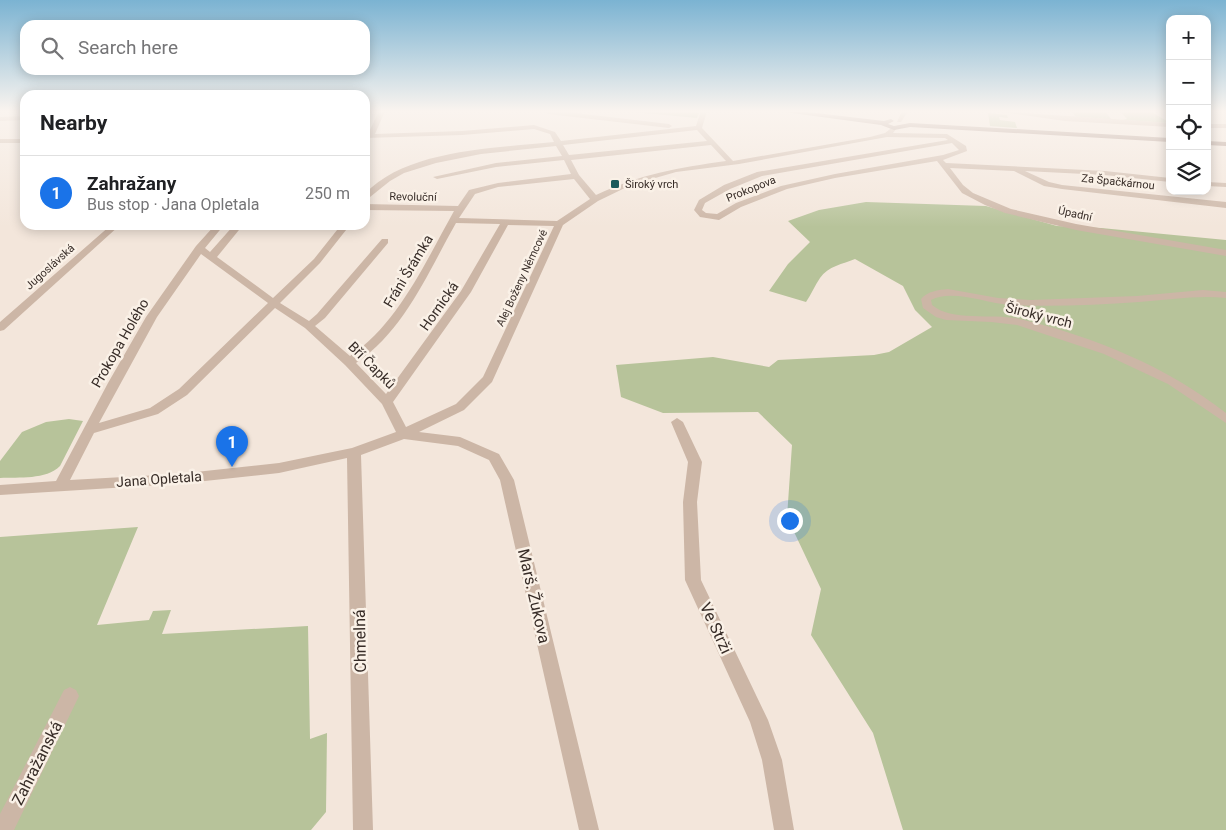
<!DOCTYPE html>
<html lang="en">
<head>
<meta charset="utf-8">
<style>
  :root { --surface:#fff; --page:#f6f6f6; --text:#202124; --muted:#757577; --line:#e0e0e0; --accent:#1a73e8 }
  body { margin:0; font-family:Roboto,sans-serif; background:var(--page); color:var(--text) }
  .controls { position:absolute; right:15px; top:15px; display:grid; overflow:hidden; border-radius:10px; box-shadow:0 2px 12px #0003 }
  .controls button { width:45px; height:45px; display:grid; place-items:center; padding:0; border:0; border-bottom:1px solid var(--line); background:var(--surface); color:var(--text); font:25px sans-serif }
  .you { position:absolute; left:789px; top:520px; width:18px; height:18px; margin:-12px; border:4px solid #fff; border-radius:50%; background:#1a73e8; box-shadow:0 0 0 8px #1a73e833 }
  .badge { display:grid; place-items:center; width:32px; height:32px; border-radius:50%; background:var(--accent); color:#fff; font-size:16px; font-weight:700 }
  .pin { position:absolute; translate:-50% -41px; filter:drop-shadow(0 1px 2px #0008) }
  .pin::after { content:''; position:absolute; top:26px; width:18px; height:15px; background:inherit; clip-path:polygon(0 0,100% 0,50% 100%) }
  .list { margin:0; padding:0; list-style:none }
  h2 { display:flex; justify-content:space-between; align-items:center; height:65px; margin:0; padding:0 20px; font-size:21px }
  h2 small { font-size:16px; font-weight:400; color:var(--muted) }
  .list li { display:grid; grid-template-columns:32px 1fr auto; gap:15px; align-items:center; box-sizing:border-box; height:75px; padding:0 20px; border-top:1px solid var(--line) }
  .list b { display:block; font-size:19px; white-space:nowrap }
  .list p { margin:0; font-size:16px; white-space:nowrap; color:var(--muted) }
  .list em { font-size:16px; font-style:normal; color:var(--muted) }
  .icon { flex:none; width:28px; height:28px; fill:none; stroke:currentColor; stroke-width:2; stroke-linecap:round; stroke-linejoin:round }
  .map { position:relative; flex:none; width:1226px; height:830px; overflow:hidden }
  .search { position:absolute; background:var(--surface); box-shadow:0 2px 12px #0003; left:20px; top:20px; width:350px; height:55px; display:flex; align-items:center; gap:12px; box-sizing:border-box; padding:0 18px; border-radius:15px; color:var(--muted); font-size:19px }
  .panel { position:absolute; background:var(--surface); box-shadow:0 2px 12px #0003; left:20px; top:90px; width:350px; height:140px; border-radius:15px }
  .map>svg:first-child { display:block }
  .green { fill:#b7c39a }
  .lines { fill:none; stroke-linecap:round; stroke-linejoin:round }
  .street { fill:#ccb6a6; fill-rule:evenodd }
  .secondary { fill:#a08477; fill-rule:evenodd }
  .poi-dot { fill:#1b5a5b; stroke:#faf1e7; stroke-width:2 }
  .labels { text-anchor:middle; dominant-baseline:central; stroke-width:5; stroke-linejoin:round; paint-order:stroke }
  .far-street-label { font-size:11px; fill:#372c27; stroke:#faf1e7 }
  .far-poi-label { font-size:11px; fill:#372c27; stroke:#faf1e7; text-anchor:start }
  .street-label { font-size:14px; fill:#372c27; stroke:#faf1e7 }
  .near-street-label { font-size:16px; fill:#372c27; stroke:#faf1e7 }
</style>
</head>
<body>
<div class="map">
<svg width="1226" height="830" viewBox="0 0 1226 830">
  <rect width="100%" height="100%" fill="#f3e6db"/>
  <!-- green -->
  <path class="green" d="M622 111H688L699 113 697 118Z
    M1072 111H1105L1111 119 1118 120 1069 116H1075Z
    M1120 111H1150L1170 123 1122 120 1127 119Z
    M988 113 1007 115 1008 118 999 117 1000 120 1015 122 1017 128 990 126Z
    M866 202 986 206 1057 226 1101 228 1226 240V830H903L873 733 811 635 821 589 787 517 792 445 758 412 663 413 621 397 616 365 713 357 769 367 778 360 874 355 889 352 932 327 915 310 903 286 855 259C843 264 828 266 820 278 815 285 811 295 806 302L769 291 788 264 810 242 788 221 819 210Z
    M69 419 83 421 60 466C46 480 19 477 0 478V461L22 432 46 422Z
    M138 527 97 625 149 620 153 611 171 610 162 634 308 626 310 739 327 733 326 812 311 830H0V537Z"/>
  <g class="lines">
    <!-- street -->
    <path class="street" d="M379 111H385L375 134 462 131 534 125 555 132 561 141 696 126 701 111H707L702 128 733 161 870 137 885 133 894 126 897 128 893 133 947 134 966 146 967 151 943 160 946 163 1105 171 1170 178V182L1105 175 1025 171 1049 182 1062 185 1226 202V208L1062 189 1044 186 1014 171 950 168 963 185 973 193 1011 209 1076 224 1226 250V256L1076 230 1005 213 985 205 962 193 937 161 835 178 787 189 741 207 719 220 700 217 694 210 699 200 724 185 757 172 948 140 945 138 887 137 739 164 676 172 631 185 598 201 563 225 492 382 464 410 419 432 460 437 499 454 514 480 599 830H579L500 480 489 460 458 446 404 439 361 455 373 830H353L347 458 279 473 177 484 0 495V485L56 481 108 383 146 317 196 246 215 225H224L205 248 210 252 234 225H243L217 257 273 298 314 259 341 225H350L320 263 280 303 309 321 317 314 382 239H388V243L325 318 315 326 350 356C398 324 426 261 454 211L365 210V204L458 206 469 190 498 183 571 174 564 160 496 167 437 179 433 177 496 163 562 156 556 146 481 154 436 163 404 173 390 181 365 201V194C406 149 497 148 554 142L550 134 534 129 462 135 365 138V134H368ZM697 130 707 141 569 155 563 145ZM952 143 959 150 943 155 835 174 781 186 736 203 717 214 706 213 702 210 705 203 730 189 762 176ZM711 145 726 161C677 168 641 174 596 195L579 175 571 160ZM574 179 590 199 557 221 459 218 475 194 498 187ZM456 223 500 224 461 291 386 394 356 363C405 330 428 272 456 223ZM508 225 554 226 483 377 456 404 406 427 393 402 471 292ZM201 254 268 303 179 389 150 408 99 423 157 317ZM275 308 305 328 345 365 382 404 396 432 352 448 279 463 177 474 70 480 94 433 158 414 187 395Z
      M558 111 669 124 672 126 669 128 548 114 545 112Z
      M902 111H908L901 122H897Z
      M996 111 1170 123V127L1065 121Z
      M25 116V120L0 121V117Z
      M1207 124H1226V128H1207Z
      M0 139H25V143H0Z
      M1207 182 1226 183V187L1207 186Z
      M111 225H120L4 330 0 331V322Z
      M948 289 998 298 1031 300 1137 296 1203 290 1226 292V298C1197 295 1168 300 1139 302 1096 305 1052 307 1009 305 986 303 952 289 931 300L932 305C952 322 993 313 1020 319 1094 337 1166 366 1226 413V423L1168 384 1104 354 1017 325 991 322 946 320 936 317 923 308 921 299C928 291 938 290 948 289Z
      M677 418 683 422 702 462 697 502 701 580 768 720 782 760 794 830H774L762 760 750 722 685 580 683 502 688 462 671 422Z
      M70 687 76 690 79 696 14 830H0V814L64 690Z"/>
    <!-- secondary -->
    <path class="secondary" d="M777 111H799L884 121 891 119 894 121 888 124 894 126 910 123 1170 138V142L910 127 894 130 881 125Z
      M1207 141 1226 142V146L1207 145Z"/>
  </g>
  <!-- sky -->
  <linearGradient id="sky" x2="0" y2="1"><stop stop-color="#7bb3d2"/><stop offset="0.49" stop-color="#faf4ef"/><stop offset="1" stop-color="#faf4ef" stop-opacity="0"/></linearGradient>
  <rect width="1226" height="227" fill="url(#sky)"/>
  <!-- markers -->
  <rect class="poi-dot" x="610" y="179" width="10" height="10" rx="2.5"/>
  <g class="labels">
    <!-- far-street labels -->
    <g class="far-street-label">
      <text transform="translate(1118 182) rotate(6)">Za Špačkárnou</text>
      <text transform="translate(751 189) rotate(-22)">Prokopova</text>
      <text transform="translate(413 197) rotate(1)">Revoluční</text>
      <text transform="translate(1075 214) rotate(12)">Úpadní</text>
      <text transform="translate(50 267) rotate(-42)">Jugoslávská</text>
      <text transform="translate(522 278) rotate(-65)">Alej Boženy Němcové</text>
    </g>
    <!-- far-poi labels -->
    <g class="far-poi-label">
      <text x="625" y="184">Široký vrch</text>
    </g>
    <!-- street labels -->
    <g class="street-label">
      <text transform="translate(408 271) rotate(-59)">Fráni Šrámka</text>
      <text transform="translate(439 306) rotate(-55)">Hornická</text>
      <text transform="translate(1039 315) rotate(14)">Široký vrch</text>
      <text transform="translate(120 343) rotate(-60)">Prokopa Holého</text>
      <text transform="translate(372 365) rotate(45)">Bří Čapků</text>
      <text transform="translate(159 479) rotate(-4)">Jana Opletala</text>
    </g>
    <!-- near-street labels -->
    <g class="near-street-label">
      <text transform="translate(534 596) rotate(77)">Marš. Žukova</text>
      <text transform="translate(716 628) rotate(65)">Ve Strži</text>
      <text transform="translate(360 641) rotate(-91)">Chmelná</text>
      <text transform="translate(37 763) rotate(-63)">Zahražanská</text>
    </g>
  </g>
</svg>
<div class="controls">
<button>+</button>
<button>−</button>
<button><svg class="icon" aria-label="locate" viewBox="0 0 24 24"><circle cx="12" cy="12" r="6"/><path d="M12 2v4M12 18v4M2 12h4M18 12h4"/></svg></button>
<button><svg class="icon" aria-label="layers" viewBox="0 0 24 24"><path d="M12 4l9 5-9 5-9-5zM3 14l9 5 9-5"/></svg></button>
</div>
<div class="you"></div>
<div class="pin badge" style="left:232px;top:467px">1</div>
<div class="search"><svg class="icon" aria-label="search" viewBox="0 0 24 24"><circle cx="10" cy="10" r="6"/><path d="M15 15l6 6"/></svg>Search here</div>
<section class="panel">
<h2>Nearby<small></small></h2>
<ul class="list">
<li><span class="badge">1</span><div><b>Zahražany</b><p>Bus stop · Jana Opletala</p></div><em>250 m</em></li>
</ul>
</section>
</div>
</body>
</html>
